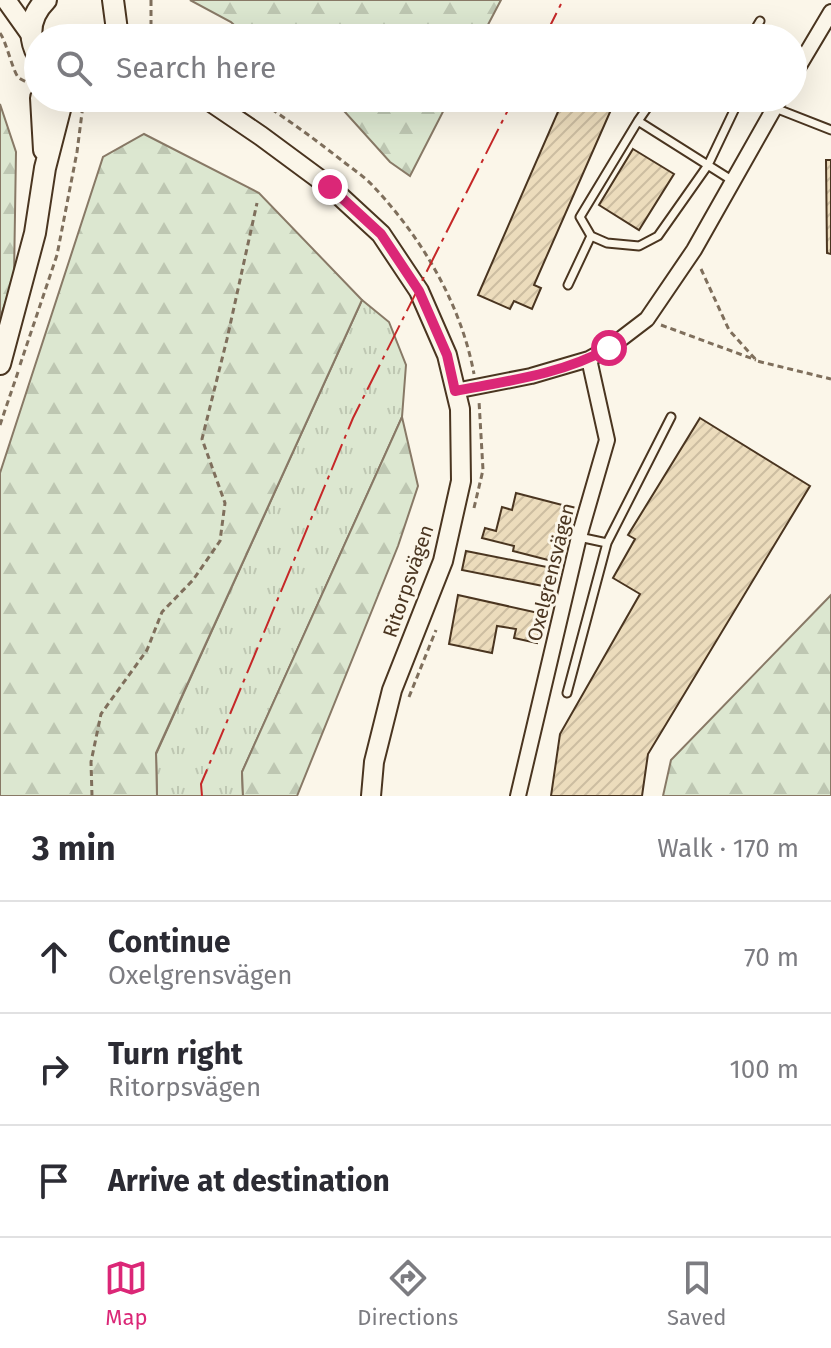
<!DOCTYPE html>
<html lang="en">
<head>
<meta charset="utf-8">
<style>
  :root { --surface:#fff; --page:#f7f7f7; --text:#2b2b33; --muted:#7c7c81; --line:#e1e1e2; --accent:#db2777 }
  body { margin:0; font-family:"Fira Sans",sans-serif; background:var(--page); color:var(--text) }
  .stop { position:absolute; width:24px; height:24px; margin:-18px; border:6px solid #db2777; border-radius:50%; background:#fff }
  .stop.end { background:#db2777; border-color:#fff; box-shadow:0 2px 8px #0008 }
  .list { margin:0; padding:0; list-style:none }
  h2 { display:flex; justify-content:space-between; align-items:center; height:104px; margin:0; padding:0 32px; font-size:34px }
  h2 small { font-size:26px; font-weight:400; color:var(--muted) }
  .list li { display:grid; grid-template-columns:52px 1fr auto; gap:24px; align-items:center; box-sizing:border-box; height:112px; padding:0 32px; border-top:2px solid var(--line) }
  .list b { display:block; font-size:30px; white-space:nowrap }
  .list p { margin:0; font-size:26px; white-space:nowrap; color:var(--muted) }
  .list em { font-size:26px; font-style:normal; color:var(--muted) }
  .icon { flex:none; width:44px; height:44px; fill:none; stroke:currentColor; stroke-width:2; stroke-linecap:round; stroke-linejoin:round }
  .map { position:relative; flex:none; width:831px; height:796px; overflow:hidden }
  .search { position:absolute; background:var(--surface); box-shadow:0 8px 32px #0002; left:24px; right:24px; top:24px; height:88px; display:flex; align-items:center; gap:20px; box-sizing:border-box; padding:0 28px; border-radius:44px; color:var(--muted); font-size:30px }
  .sheet { height:440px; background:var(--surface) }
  nav { display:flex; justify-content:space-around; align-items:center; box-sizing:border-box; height:112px; border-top:2px solid var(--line); background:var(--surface); font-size:22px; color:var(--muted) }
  nav a { display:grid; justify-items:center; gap:4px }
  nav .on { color:var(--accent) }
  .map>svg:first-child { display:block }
  .grass { fill:url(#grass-tufts); stroke:#887966; stroke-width:2 }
  .forest { fill:url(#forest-firs); stroke:#887966; stroke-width:2 }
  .building { fill:url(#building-hatch); stroke:#4a3520; stroke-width:2 }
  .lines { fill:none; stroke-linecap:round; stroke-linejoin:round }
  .service-casing { stroke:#4a3520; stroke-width:11 }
  .minor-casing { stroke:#4a3520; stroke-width:18 }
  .tertiary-casing { stroke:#4a3520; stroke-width:22 }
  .secondary-casing { stroke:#4a3520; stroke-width:24 }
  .path { stroke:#7f6f5c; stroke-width:3; stroke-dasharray:6 4; stroke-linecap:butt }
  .service { stroke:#fbf6e9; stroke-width:7 }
  .minor { stroke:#fbf6e9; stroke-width:14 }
  .tertiary { stroke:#fbf6e9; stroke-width:18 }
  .secondary { stroke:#fbf6e9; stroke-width:20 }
  .power { stroke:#c62828; stroke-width:2; stroke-dasharray:28 6 4 6; stroke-linecap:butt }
  .route { stroke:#db2777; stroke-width:10 }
  .labels { text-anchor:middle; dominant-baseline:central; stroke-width:6; stroke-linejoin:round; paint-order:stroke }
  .street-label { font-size:20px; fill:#4a3520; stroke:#fbf6e9 }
</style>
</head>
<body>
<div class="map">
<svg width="831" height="796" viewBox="0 0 831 796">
  <defs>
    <pattern id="grass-tufts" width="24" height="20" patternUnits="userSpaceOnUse" patternTransform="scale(2)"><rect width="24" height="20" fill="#dce7d0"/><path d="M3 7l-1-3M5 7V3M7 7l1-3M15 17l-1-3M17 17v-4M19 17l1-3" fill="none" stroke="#bec7b2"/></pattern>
    <pattern id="forest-firs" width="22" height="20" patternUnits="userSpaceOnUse" patternTransform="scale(2)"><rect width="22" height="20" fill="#dce7d0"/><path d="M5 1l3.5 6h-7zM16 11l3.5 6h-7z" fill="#bec7b2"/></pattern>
    <pattern id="building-hatch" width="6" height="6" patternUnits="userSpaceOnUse" patternTransform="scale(2)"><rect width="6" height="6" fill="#ecdcbc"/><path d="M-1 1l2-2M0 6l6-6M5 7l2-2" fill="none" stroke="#ccbda1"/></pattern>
  </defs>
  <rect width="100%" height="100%" fill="#fbf6e9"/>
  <!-- grass -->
  <path class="grass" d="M362 300 389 322 406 365 402 417 242 772 243 796H157L156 754Z"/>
  <!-- forest -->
  <path class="forest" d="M190 0H501L481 38H248L231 22Z
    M330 98H450L410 176 390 162 336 102Z
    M0 104 16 152 14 277 0 318Z
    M144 134 259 193 362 300 156 753 157 796H0V473L103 157Z
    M402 417 418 486 398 546 297 796H243L242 772Z
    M831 595V796H663L671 760Z"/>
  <!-- building -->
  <path class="building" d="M658 28 669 38H649Z
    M564 98H601L614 103 534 285 541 288 532 309 514 301 510 309 478 295Z
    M633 149 674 174 639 230 599 205Z
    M826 160H831V254L827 253Z
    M700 418 810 486 648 754 642 796H551L560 734 640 594 613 578 635 539 628 535Z
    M516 493 570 507 556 562 513 551 514 546 482 538 485 528 496 531 502 507 512 510Z
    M466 551 552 568 548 587 462 570Z
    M458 595 543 614 537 643 514 638 516 629 497 626 492 653 449 644Z"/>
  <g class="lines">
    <defs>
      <path id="service" d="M750 38 760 21
        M654 98 638 121 733 181
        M775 108 831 130
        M591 236 580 217 638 121
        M568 285 591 236 607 243 639 246 658 236 708 165 738 102 737 98
        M579 537 607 543 671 417
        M567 693 607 543"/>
      <path id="minor" d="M793 76 831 12
        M455 391 531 376 589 359 609 348 647 319 694 250 780 98
        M518 796 579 537 607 440 589 359"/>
      <path id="tertiary" d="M6 0 31 35
        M205 98 261 136 330 187 381 234 419 291 447 355 460 409 461 481 443 561 392 690 374 762 371 796"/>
      <path id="secondary" d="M113 0 118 38
        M38 56C27 36 30 16 46 0
        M41 98 44 150
        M0 364 35 233 45 168 63 98"/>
    </defs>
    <!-- service casing -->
    <use href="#service" class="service-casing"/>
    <!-- minor casing -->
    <use href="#minor" class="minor-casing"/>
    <!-- tertiary casing -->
    <use href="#tertiary" class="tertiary-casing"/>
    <!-- secondary casing -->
    <use href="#secondary" class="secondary-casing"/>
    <!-- path -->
    <path class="path" d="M151 0V26L153 38
      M0 33C7 43 13 73 19 78 23 81 28 82 32 85
      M255 98C284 117 312 137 340 159 351 168 364 176 373 186 422 238 461 304 474 374
      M701 269 729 330 757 361 831 379
      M661 325 756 360
      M20 365 57 255 77 152 83 105 102 101 106 98
      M0 425 18 372
      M474 508 483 470 479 401
      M409 697 436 630
      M92 796 91 762 101 714 147 650 162 612 193 580 220 541 225 503 202 439 227 339 257 203"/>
    <!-- service -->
    <use href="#service" class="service"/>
    <!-- minor -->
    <use href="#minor" class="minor"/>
    <!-- tertiary -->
    <use href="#tertiary" class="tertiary"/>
    <!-- secondary -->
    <use href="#secondary" class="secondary"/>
    <!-- power -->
    <path class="power" d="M544 38 563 0
      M202 796 201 784 353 418 514 98"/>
  </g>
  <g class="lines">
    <!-- route -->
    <path class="route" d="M330 187 381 234 419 291 447 355 455 391C507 381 563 374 609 348"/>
  </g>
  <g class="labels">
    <!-- street labels -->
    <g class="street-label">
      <text transform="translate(551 572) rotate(-76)">Oxelgrensvägen</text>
      <text transform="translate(408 581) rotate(-71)">Ritorpsvägen</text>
    </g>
  </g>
</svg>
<div class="stop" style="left:609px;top:348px"></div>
<div class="stop end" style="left:330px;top:187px"></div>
<div class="search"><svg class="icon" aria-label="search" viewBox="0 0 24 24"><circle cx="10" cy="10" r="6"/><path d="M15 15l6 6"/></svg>Search here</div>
</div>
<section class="sheet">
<h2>3 min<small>Walk · 170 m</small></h2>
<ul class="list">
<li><svg class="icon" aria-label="ahead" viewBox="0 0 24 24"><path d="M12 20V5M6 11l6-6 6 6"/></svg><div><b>Continue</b><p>Oxelgrensvägen</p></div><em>70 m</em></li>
<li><svg class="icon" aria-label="right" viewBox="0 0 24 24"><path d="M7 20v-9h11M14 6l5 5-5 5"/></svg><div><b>Turn right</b><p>Ritorpsvägen</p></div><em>100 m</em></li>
<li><svg class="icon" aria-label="arrive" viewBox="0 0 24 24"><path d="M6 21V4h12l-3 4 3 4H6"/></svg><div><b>Arrive at destination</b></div></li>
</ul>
</section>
<nav>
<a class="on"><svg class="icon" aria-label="map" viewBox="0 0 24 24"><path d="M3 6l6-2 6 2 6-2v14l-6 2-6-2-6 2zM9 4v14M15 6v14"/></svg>Map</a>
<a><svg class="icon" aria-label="directions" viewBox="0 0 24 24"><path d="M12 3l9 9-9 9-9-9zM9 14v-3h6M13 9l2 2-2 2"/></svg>Directions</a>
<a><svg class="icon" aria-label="saved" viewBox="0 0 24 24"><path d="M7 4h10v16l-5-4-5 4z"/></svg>Saved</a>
</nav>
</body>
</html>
